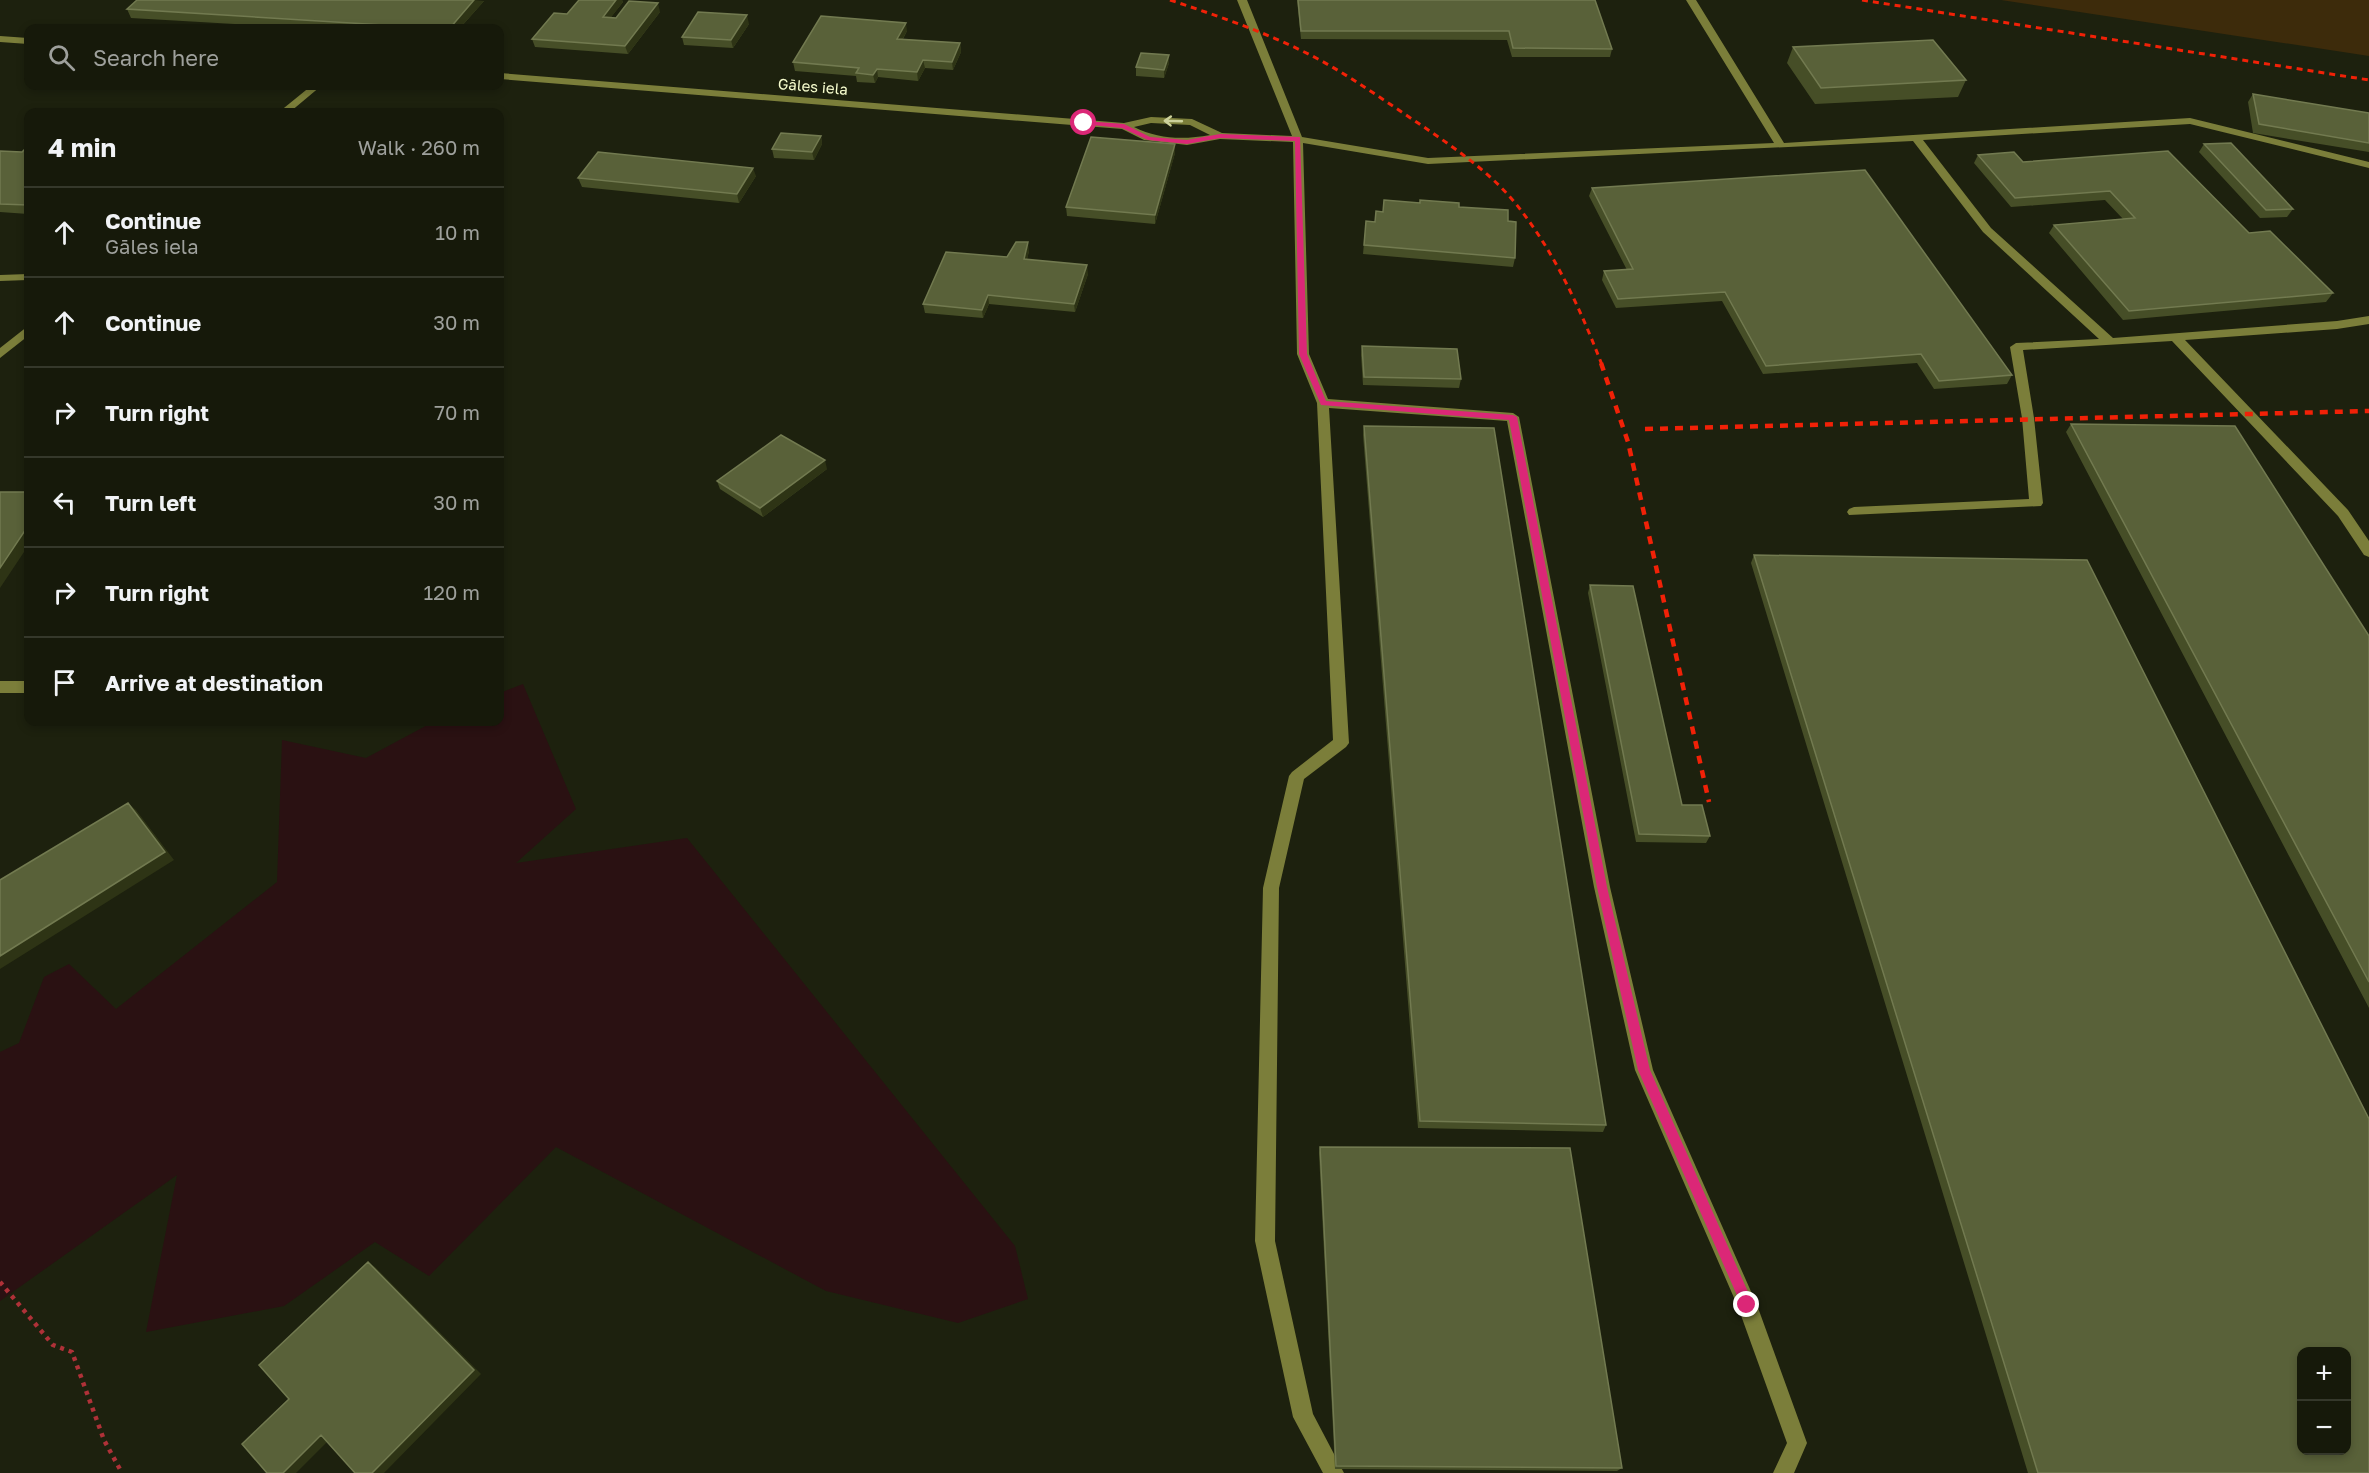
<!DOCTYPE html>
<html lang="en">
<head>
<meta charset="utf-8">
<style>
  :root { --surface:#16190a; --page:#1f2213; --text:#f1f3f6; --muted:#9ea09c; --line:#35382b }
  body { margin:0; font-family:"Golos Text",sans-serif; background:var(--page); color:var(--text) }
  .controls { position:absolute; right:18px; bottom:18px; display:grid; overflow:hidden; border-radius:12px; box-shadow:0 3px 9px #0003 }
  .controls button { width:54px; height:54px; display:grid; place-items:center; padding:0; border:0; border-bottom:2px solid var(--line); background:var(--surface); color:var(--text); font:30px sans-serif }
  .stop { position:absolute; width:18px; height:18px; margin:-14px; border:4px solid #db2777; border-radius:50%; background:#fff }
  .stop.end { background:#db2777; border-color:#fff; box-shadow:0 2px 6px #0008 }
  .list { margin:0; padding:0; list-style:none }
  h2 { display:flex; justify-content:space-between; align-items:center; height:78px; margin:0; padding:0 24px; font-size:26px }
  h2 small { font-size:20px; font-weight:400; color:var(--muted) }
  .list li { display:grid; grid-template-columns:39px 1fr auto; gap:18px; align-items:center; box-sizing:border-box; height:90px; padding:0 24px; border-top:2px solid var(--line) }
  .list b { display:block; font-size:22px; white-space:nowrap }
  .list p { margin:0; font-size:20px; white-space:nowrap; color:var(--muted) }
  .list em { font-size:20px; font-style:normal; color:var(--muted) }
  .icon { flex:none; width:33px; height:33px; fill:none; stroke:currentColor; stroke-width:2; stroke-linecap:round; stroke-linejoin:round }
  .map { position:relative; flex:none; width:2369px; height:1473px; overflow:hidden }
  .search { position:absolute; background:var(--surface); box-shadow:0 3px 9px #0003; left:24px; top:24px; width:480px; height:66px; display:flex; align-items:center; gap:15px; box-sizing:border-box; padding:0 21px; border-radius:12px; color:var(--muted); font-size:22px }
  .panel { position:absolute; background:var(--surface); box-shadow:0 3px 9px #0003; left:24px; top:108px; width:480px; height:618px; border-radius:12px }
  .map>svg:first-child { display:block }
  .green { fill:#2a1112 }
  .water { fill:#3d2b0b }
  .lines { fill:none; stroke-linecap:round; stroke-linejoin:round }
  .path { stroke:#af3138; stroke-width:4.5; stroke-dasharray:4 5; stroke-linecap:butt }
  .minor { fill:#7b7e3a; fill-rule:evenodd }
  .rail-far1 { stroke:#f12107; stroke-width:3; stroke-dasharray:6 5; stroke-linecap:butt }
  .rail { stroke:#f12107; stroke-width:4.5; stroke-dasharray:8 7; stroke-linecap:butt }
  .wall { fill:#464e27 }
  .shaded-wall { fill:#2e3415 }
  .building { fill:#596139; stroke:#727a50; stroke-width:1.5; fill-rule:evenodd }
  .oneway { stroke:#ccd19b }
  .route { fill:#db2777 }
  .labels { text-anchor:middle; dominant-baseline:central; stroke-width:4.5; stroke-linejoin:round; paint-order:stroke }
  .far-street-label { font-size:15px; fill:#f8fecf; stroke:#1d210e }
</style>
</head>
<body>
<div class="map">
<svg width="2369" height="1473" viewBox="0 0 2369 1473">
  <rect width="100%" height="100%" fill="#1d210e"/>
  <!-- green -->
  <path class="green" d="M523 684 576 809 516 863 687 838 1015 1246 1028 1299 958 1323 826 1291 556 1147 429 1276 375 1242 284 1306 146 1332 177 1175 0 1301V1052L19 1043 44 977 69 964 116 1009 277 882 282 740 366 758 433 722H500V693Z"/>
  <!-- water -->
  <path class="water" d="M2001 0H2369V56Z"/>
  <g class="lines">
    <!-- path -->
    <path class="path" d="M0 1282 53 1345 72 1352 104 1440 122 1473"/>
    <!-- minor -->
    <path class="minor" d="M1237 0H1247L1302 137 1428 158 1774 143 1686 0H1696L1784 143 2190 118 2369 162V168L2190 124 1923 140 1991 228 2113 338 2337 321 2369 316V324L2337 329 2185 340 2348 510 2369 541V557L2364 555 2338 516 2172 341 2023 350 2034 418 2043 503 2041 506 1849 515 1847 512 1849 509 1854 507 2029 499 2022 418 2010 347 2016 343 2099 339 1983 232 1913 141 1428 164 1303 143 1309 354 1328 399 1513 413 1519 417 1610 887 1653 1070 1757 1305 1807 1443 1794 1473H1773L1787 1443 1738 1307 1635 1070 1594 887 1507 421 1329 408 1349 743 1346 747 1304 779 1279 888 1275 1241 1313 1414 1344 1473H1323L1293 1417 1255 1241 1263 888 1289 776 1292 772 1333 740 1317 403 1297 354 1293 142 1220 139 1187 145 1144 140 1122 129 500 79V73L1124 123 1151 117 1192 119 1222 133 1292 136ZM1151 123 1190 125 1210 135C1183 140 1158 139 1134 127Z
      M0 36 28 38V44L0 42Z
      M311 86H321L290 112H279Z
      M28 274V280L0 281V275Z
      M28 326V336L0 358V348Z
      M0 681H28V693H0Z"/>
    <!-- rail-far1 -->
    <path class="rail-far1" d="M1170 0C1221 17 1271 34 1318 59 1353 78 1385 101 1418 123 1453 147 1489 171 1516 204 1554 251 1580 308 1602 365
      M1862 0 2369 80"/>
    <!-- rail -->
    <path class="rail" d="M1601 363 1628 442 1709 802
      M1645 429 2369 411"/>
  </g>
  <!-- wall -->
  <path class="wall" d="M579 0H622L623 2 611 17 616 18 660 12 628 54 535 47 532 39 567 14Z
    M1297 0H1595L1612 49 1610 57H1512L1507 40 1301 39Z
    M484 1 460 28H303L131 18 127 9Z
    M749 24 733 48 684 45 682 37Z
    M907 31 903 39 960 43 961 52 953 70 925 68 918 81 878 77 875 83 857 82 856 76 795 71 793 62Z
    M1793 47 1966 80 1958 97 1815 104 1787 63Z
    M1169 63 1164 78 1136 76V67Z
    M2253 94 2369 113V152L2253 133 2248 102Z
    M821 136 822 144 814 160 774 158 772 149Z
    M1175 144V153L1155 224 1067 216 1066 207Z
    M2204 144 2293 209 2287 217 2260 218 2199 152Z
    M28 148V214L0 212V151L22 152Z
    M1978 155 2023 162 2249 233 2333 293 2326 302 2123 320 2049 233 2054 225 2123 219 2105 200 2011 207 1974 163Z
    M756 176 739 203 582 187 578 178Z
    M1592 188 2012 375 2007 384 1934 389 1917 363 1763 374 1722 301 1616 308 1602 280 1604 271 1627 270 1589 196Z
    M1459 207 1508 221 1515 258 1513 267 1363 254 1366 221 1375 222Z
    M1029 251 1027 259 1088 274 1075 312 989 304 983 318 925 313 923 304 1007 257Z
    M1362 346 1461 379 1459 388 1363 385 1361 355Z
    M2071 424 2369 636V1008L2066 432Z
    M1364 426 1606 1125 1603 1132 1418 1128 1363 435Z
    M827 469 763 517 720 489 717 481Z
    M1754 555 2369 1473H2028L1751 563Z
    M1590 585 1682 805 1710 836 1706 843 1636 842 1588 593Z
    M1320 1147 1622 1468 1617 1471 1335 1469 1319 1153Z"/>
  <!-- shaded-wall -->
  <path class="shaded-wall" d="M474 0 484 1 460 28H450Z
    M616 0H622L623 2 605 25 603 17Z
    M658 3 660 12 628 54 625 46Z
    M747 15 749 24 733 48 731 40Z
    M906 23 907 31 898 47 897 39Z
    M960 43 961 52 953 70 952 62Z
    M1169 55V63L1164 78V70Z
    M923 60 925 68 918 81 917 72Z
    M877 69 878 77 875 83 873 75Z
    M821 136 822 144 814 160 812 152Z
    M1175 144V153L1155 224V215Z
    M753 168 756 176 739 203 737 194Z
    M1028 242 1029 251 1025 268 1024 259Z
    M1087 265 1088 274 1075 312 1074 304Z
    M988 295 989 304 983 318 982 310Z
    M825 460 827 469 763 517 760 508Z
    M28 526V546L0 588V568Z
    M128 803 136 810 174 860 0 969V956Z
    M368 1262 375 1267 481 1374 384 1473H372Z
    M321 1435 330 1439 296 1473H283Z"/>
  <!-- building -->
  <path class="building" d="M137 0H474L450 28H432L127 9Z
    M579 0H616L603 17 616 18 629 1 658 3 625 46 532 39 554 13 567 14Z
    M1298 0H1595L1612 49 1513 48 1509 31H1301Z
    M698 12 747 15 731 40 682 37Z
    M821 16 906 23 897 39 960 43 952 62 923 60 917 72 877 69 873 75 856 73 859 68 793 62Z
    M1933 40 1966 80 1821 88 1793 47Z
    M1141 53 1169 55 1164 70 1136 67Z
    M2253 94 2369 113V143L2259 124Z
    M781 133 821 136 812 152 772 149Z
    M1091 137 1175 144 1155 215 1066 207Z
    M2231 143 2293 209 2266 210 2204 144Z
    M26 148H28V205L0 204V151L22 152Z
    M2168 151 2249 233 2270 231 2333 293 2129 311 2054 225 2135 218 2110 191 2015 198 1978 155 2014 152 2023 162Z
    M598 152 753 168 737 194 578 178Z
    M1865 170 2012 375 1939 381 1921 354 1766 366 1725 292 1618 299 1604 271 1633 269 1592 188Z
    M1384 200 1420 203V200L1459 203V207L1508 210V221L1516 222 1515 258 1364 245 1366 221 1375 222 1376 211 1383 212Z
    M1016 242H1028L1024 259 1087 265 1074 304 988 295 982 310 923 304 946 252 1007 257Z
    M1362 346 1457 349 1461 379 1364 377Z
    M2071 424 2235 426 2369 636V982Z
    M1364 426 1494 428 1606 1125 1420 1121Z
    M781 435 825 460 760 508 717 481Z
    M0 492H28V526L0 568Z
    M1754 555 2087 560 2369 1119V1473H2038ZM2301 1352H2346V1450H2301Z
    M1590 585 1633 586 1682 805H1702L1710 836 1639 834Z
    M128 803 165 852 0 956V880Z
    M1320 1147 1570 1148 1622 1468 1336 1466Z
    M368 1262 474 1370 372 1473H355L321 1435 283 1473H267L242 1444 289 1399 259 1365Z"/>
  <!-- one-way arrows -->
  <defs><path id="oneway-shaft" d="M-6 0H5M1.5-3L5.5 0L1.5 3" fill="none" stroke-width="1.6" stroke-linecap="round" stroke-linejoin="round" transform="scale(1.5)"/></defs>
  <use class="oneway" href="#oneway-shaft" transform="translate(1173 121) rotate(-178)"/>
  <!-- route -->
  <path class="route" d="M1084 121 1124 124 1150 137 1187 140 1220 134 1300 137 1307 354 1326 401 1513 415 1517 417 1607 887 1650 1070 1752 1301 1754 1305 1752 1309 1747 1311 1743 1309 1638 1070 1597 887 1509 420 1321 405 1299 354 1295 141 1220 138 1187 144 1148 140 1122 128 1082 124Z"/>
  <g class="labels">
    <!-- far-street labels -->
    <g class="far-street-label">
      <text transform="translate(813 86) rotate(5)">Gāles iela</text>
    </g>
  </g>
</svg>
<div class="controls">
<button>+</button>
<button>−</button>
</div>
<div class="stop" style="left:1084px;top:123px"></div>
<div class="stop end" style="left:1747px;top:1305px"></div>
<div class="search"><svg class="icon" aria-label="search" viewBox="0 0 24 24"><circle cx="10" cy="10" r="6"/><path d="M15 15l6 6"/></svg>Search here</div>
<section class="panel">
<h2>4 min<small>Walk · 260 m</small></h2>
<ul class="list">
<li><svg class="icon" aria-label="ahead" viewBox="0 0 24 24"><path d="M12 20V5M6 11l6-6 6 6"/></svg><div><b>Continue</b><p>Gāles iela</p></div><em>10 m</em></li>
<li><svg class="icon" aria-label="ahead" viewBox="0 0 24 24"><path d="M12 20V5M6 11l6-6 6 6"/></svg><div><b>Continue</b></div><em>30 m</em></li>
<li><svg class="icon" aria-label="right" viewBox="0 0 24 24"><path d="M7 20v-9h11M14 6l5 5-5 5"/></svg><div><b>Turn right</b></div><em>70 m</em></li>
<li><svg class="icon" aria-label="left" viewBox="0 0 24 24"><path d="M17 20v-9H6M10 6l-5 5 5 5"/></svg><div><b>Turn left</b></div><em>30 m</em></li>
<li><svg class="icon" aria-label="right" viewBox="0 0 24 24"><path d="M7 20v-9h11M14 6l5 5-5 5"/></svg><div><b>Turn right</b></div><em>120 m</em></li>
<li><svg class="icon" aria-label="arrive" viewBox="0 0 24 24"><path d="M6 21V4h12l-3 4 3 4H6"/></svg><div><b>Arrive at destination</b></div></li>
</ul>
</section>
</div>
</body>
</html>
